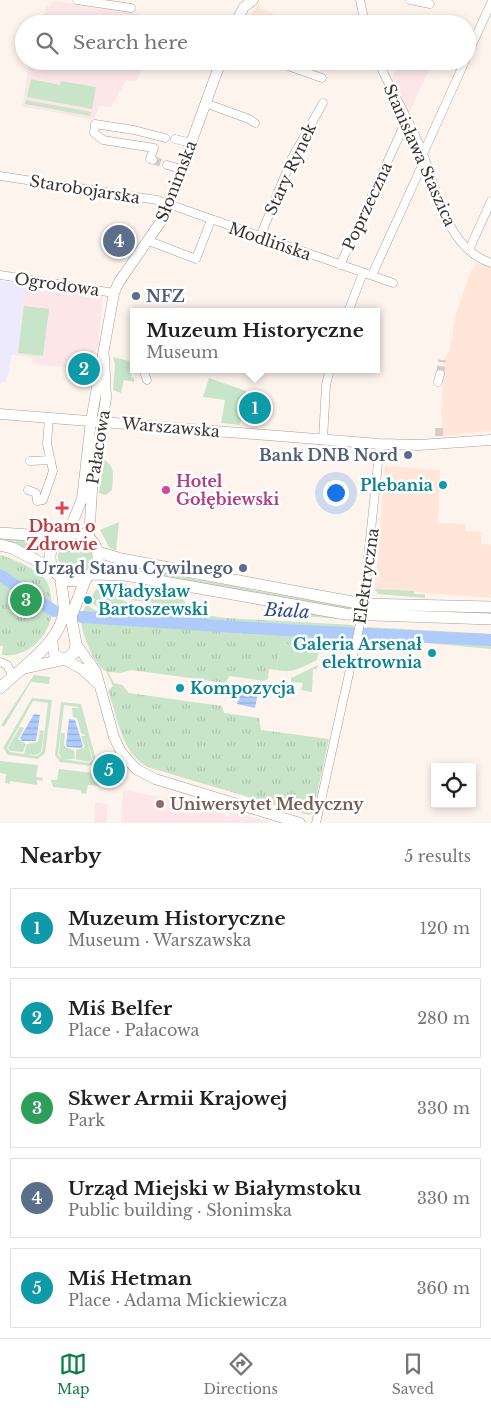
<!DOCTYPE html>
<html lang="en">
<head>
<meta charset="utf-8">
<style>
  :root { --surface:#fff; --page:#f2f2f2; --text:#202124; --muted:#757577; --line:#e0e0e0; --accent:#0b8043 }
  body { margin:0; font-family:"Libre Baskerville",serif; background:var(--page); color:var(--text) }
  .controls { position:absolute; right:15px; bottom:15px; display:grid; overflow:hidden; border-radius:0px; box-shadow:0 2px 8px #0003 }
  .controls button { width:45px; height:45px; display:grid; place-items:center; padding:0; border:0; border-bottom:1px solid var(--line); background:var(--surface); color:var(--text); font:25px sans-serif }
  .you { position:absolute; left:335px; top:492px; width:18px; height:18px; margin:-12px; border:4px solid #fff; border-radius:50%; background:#1a73e8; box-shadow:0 0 0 8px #1a73e833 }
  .badge { display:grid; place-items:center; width:32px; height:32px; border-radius:50%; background:var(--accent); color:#fff; font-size:16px; font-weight:700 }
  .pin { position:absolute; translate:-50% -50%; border:2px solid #fff; box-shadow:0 1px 5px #0006 }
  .popup { position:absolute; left:130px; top:308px; width:250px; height:65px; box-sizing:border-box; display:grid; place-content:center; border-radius:0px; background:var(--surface); filter:drop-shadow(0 1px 4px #0005); font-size:16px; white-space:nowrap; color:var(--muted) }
  .popup b { font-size:19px; color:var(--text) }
  .popup::after { content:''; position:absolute; left:50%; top:100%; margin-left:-10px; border:10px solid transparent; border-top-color:var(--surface) }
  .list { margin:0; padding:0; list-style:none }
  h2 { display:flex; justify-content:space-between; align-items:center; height:65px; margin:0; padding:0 20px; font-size:21px }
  h2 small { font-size:16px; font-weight:400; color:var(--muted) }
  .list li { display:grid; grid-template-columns:32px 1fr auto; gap:15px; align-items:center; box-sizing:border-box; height:80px; margin:0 10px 10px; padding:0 10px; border:1px solid var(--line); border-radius:0px }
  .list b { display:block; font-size:19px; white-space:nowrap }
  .list p { margin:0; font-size:16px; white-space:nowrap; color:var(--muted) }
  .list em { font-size:16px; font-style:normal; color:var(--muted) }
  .icon { flex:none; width:28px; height:28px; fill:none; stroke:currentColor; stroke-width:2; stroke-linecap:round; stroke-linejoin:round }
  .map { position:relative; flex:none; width:491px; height:823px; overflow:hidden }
  .search { position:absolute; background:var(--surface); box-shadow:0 2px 8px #0003; left:15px; right:15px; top:15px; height:55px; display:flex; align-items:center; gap:12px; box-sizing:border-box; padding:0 18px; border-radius:28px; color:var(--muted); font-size:19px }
  .sheet { height:515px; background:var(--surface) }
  nav { display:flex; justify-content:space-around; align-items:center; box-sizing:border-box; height:70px; border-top:1px solid var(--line); background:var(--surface); font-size:14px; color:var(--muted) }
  nav a { display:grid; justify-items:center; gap:2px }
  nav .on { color:var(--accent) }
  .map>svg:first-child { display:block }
  .built { fill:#ffe6d8 }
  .education { fill:#fce6e8 }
  .medical { fill:#eceafc }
  .grass { fill:#c9e5c9; fill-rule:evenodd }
  .park { fill:url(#park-tufts) }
  .water { fill:url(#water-rules) }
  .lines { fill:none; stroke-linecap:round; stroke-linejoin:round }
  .river { stroke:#aecbfc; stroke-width:12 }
  .minor-tunnel { stroke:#d7cdc8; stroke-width:8; stroke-dasharray:8 4; stroke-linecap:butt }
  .minor-casing { stroke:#ad9c93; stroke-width:9 }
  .tertiary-casing { stroke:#ad9c93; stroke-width:11 }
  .secondary-casing { stroke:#ad9c93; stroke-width:12 }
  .minor { stroke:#fff; stroke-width:8 }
  .tertiary { stroke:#fff; stroke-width:10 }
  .secondary { stroke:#fff; stroke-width:11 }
  .service-dot { fill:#5c6f8a; stroke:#fff; stroke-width:2 }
  .culture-dot { fill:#0f9aa8; stroke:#fff; stroke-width:2 }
  .hotel-dot { fill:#d1479c; stroke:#fff; stroke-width:2 }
  .health-dot { fill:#e0444e; stroke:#fff; stroke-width:2 }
  .education-dot { fill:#8d6e63; stroke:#fff; stroke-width:2 }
  .labels { text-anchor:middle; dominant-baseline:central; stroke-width:5; stroke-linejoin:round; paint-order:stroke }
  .street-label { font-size:16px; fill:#39332f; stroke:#fff }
  .service-label { font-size:16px; font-weight:bold; fill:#4e5e75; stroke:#fff; text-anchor:end }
  .hotel-label { font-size:16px; font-weight:bold; fill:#b23c85; stroke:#fff; text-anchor:start }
  .culture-label { font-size:16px; font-weight:bold; fill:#0d838f; stroke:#fff; text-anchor:end }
  .health-label { font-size:16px; font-weight:bold; fill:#be3a42; stroke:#fff }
  .education-label { font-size:16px; font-weight:bold; fill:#785e54; stroke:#fff; text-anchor:start }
  .water-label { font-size:18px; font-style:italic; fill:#294a86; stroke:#fff }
</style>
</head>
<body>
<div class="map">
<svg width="491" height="823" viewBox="0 0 491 823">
  <defs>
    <pattern id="park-tufts" width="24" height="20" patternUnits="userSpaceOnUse" patternTransform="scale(1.25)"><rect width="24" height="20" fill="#c9e5c9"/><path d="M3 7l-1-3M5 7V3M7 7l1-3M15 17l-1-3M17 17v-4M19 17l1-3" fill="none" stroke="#adc5ad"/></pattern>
    <pattern id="water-rules" width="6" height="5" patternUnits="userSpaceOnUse" patternTransform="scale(1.25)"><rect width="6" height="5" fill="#aecbfc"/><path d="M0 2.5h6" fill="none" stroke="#96afd8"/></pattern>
  </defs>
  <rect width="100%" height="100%" fill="#fef4ee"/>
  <!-- built -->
  <path class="built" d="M257 6 283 19 301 24H245Z
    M477 263 491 268V431L443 436 441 413 444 360 450 349 455 316 471 271Z
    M385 466 440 470 438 523 465 524V531L482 532 481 544 491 545V598L375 589Z"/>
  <!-- education -->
  <path class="education" d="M55 1 140 14 139 24H43L46 6H51V3Z
    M30 61H145L137 81 126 80 111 107 99 106 94 120 22 106Z
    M399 61H433L409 113 392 80Z
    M24 287 103 296 98 346 95 354 90 355 85 370 33 364 34 358 17 355Z
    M123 790 223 809 225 816 229 818 232 812 272 823H121Z
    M95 802 108 805 106 823H94Z"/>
  <!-- medical -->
  <path class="medical" d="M0 281 22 284 24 287 18 353 17 355H12L6 382 0 383Z"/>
  <!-- grass -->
  <path class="grass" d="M31 79 60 85 61 81 96 87 92 109 27 97Z
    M26 100 91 112 90 116 25 104Z
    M24 306 49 309 43 356 18 353Z
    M113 357 133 362 131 377 134 378V382L124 380 121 393 113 390 115 364Z
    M209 378 246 391 240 425 221 423 225 400 203 397Z
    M103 459C116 466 113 476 112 490L106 495 99 493Z
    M119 522 116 551 109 547 100 530Z
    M4 539 42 540 37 555Z
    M58 557a17 17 0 1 1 34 0a17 17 0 1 1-34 0Z
    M155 572 354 608 357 611 154 575Z
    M126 584V589L136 591 137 586 155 590 154 593 181 596 188 607 130 600 111 586Z
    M96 589 111 592 129 604 140 606 127 612 103 611 89 601Z
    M375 589 414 591V594H425V598L378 594Z
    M287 609 353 620 289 615 286 610Z
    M367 627 491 634V649L393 640 392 643 366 641 365 643Z
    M281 644 317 647 319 651 317 660C298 669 295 673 276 670Z
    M318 665 317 669H313L312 692 301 690 303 683 291 682V678Z
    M34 675 50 677 49 684 31 682 4 727 1 725Z
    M32 698 52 700 45 753 38 759 8 755 3 748ZM33 701 48 703 42 752 37 756 25 754 37 755 41 752 44 731 40 730 38 742 27 744 24 754 10 752 7 748Z
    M61 702 81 704 96 760 90 766 60 762 55 755ZM64 705 78 707 79 710 78 708H72L73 717 77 718 81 733 86 736H81L85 747 76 750V759L88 762 92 759 86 737 93 759 89 763 64 759H75L74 750 67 748 64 745 65 733H61L59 754 62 759 58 755Z
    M20 727 24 728 18 739 26 744 23 752 10 751 8 748Z
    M0 761 38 765 36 777 43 778 42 781 37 780V785L10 781V784L5 783 6 774 0 773Z
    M59 769 101 774 100 786 88 785 86 794 81 793V790L53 787 51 780H57Z"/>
  <!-- park -->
  <path class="park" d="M0 555C14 559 35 568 45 579 49 584 50 590 51 597 58 626 34 659 2 655L3 646H0Z
    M86 605 102 614 123 616 156 608 226 618 354 625 348 650 281 644 276 670 269 669 268 679 264 681 229 676 226 683 131 670 121 673 108 672 114 683 122 685 129 693 222 706 224 713 259 718 261 730 329 739 313 813 309 815 147 767C119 749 119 719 108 691L113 686 106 671C95 668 81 632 81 620 82 614 84 609 86 605Z"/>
  <!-- water -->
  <path class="water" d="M240 690 258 692 255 708 237 704Z
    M34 714 40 715 36 741H22L20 738Z
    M69 719 75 720 83 746 81 748 67 747 66 745Z"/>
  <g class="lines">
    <!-- river -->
    <path class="river" d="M0 575 54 611
      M82 617 284 630 491 640"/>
    <!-- minor-tunnel -->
    <path class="minor-tunnel" d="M153 160 167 165
      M440 374 442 360
      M439 436V424"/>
    <defs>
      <path id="minor" d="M77 0 131 8
        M360 0 365 24
        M410 0 430 4
        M467 56 491 3
        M274 61 322 78
        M378 61C392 93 411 122 423 154 438 191 446 248 491 263
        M205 103 249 119 255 123
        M175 139 191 143
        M423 154 465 61
        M153 160 150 159 154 148 103 140 94 133 95 124 134 130 165 138
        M167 165 181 169
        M0 176 157 200 393 283
        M260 237 292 158 323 103
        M149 241 196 259 211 220
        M469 250 491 201
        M340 265 407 119
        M0 275 114 293
        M372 275 425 159
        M348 312 363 273
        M143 369 147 380
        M438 382 440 374
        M323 440 326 385 330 369
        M30 461 51 460
        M28 490 36 493 37 501 43 500 53 471 47 444 49 418
        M0 662 7 665 13 676
        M316 823 362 615 380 444"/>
      <path id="tertiary" d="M235 24 244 7 253 0
        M0 414 380 444 419 445 491 440
        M68 533 82 499 91 421 114 293 119 282 164 217 221 61
        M89 537 93 476 106 398 104 357
        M52 640 54 654 82 669 98 684
        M76 644 96 672 114 737 121 752 136 769 155 779 300 823"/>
      <path id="secondary" d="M50 557a24 24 0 1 1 48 0a24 24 0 1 1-48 0Z
        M0 533 59 537
        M0 545 12 548 53 569
        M98 552 121 559 363 604 491 607
        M92 574 125 575 345 614 491 619
        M25 668 66 659 74 653 76 644 71 617 86 578
        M0 688C21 668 64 640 64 608 64 598 61 588 61 577"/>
    </defs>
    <!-- minor casing -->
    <use href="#minor" class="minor-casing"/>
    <!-- tertiary casing -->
    <use href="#tertiary" class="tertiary-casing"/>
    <!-- secondary casing -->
    <use href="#secondary" class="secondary-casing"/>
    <!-- minor -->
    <use href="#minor" class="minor"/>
    <!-- tertiary -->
    <use href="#tertiary" class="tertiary"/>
    <!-- secondary -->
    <use href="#secondary" class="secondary"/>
  </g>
  <!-- markers -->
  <g class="service-dot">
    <circle cx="136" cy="296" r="5"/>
    <circle cx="408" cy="455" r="5"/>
    <circle cx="243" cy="568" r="5"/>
  </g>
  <g class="culture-dot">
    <circle cx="443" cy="485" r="5"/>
    <circle cx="88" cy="600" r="5"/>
    <circle cx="432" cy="653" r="5"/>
    <circle cx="180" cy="688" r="5"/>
  </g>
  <circle class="hotel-dot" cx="166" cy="490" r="5"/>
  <path class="health-dot" d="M59.5 500.5h5v5h5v5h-5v5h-5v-5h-5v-5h5z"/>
  <circle class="education-dot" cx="160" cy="804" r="5"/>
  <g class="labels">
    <!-- street labels -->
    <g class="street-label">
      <text transform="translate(420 155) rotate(66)">Stanisława Staszica</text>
      <text transform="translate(290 169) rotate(-65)">Stary Rynek</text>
      <text transform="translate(176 181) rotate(-69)">Słonimska</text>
      <text transform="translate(85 189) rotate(9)">Starobojarska</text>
      <text transform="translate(367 206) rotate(-65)">Poprzeczna</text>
      <text transform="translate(270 241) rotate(19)">Modlińska</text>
      <text transform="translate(57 284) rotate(8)">Ogrodowa</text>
      <text transform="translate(171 427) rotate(5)">Warszawska</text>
      <text transform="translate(98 447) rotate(-81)">Pałacowa</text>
      <text transform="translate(366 576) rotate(-82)">Elektryczna</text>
    </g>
    <!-- service labels -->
    <g class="service-label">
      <text x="146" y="296" text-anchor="start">NFZ</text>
      <text x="398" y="455">Bank DNB Nord</text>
      <text x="233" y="568">Urząd Stanu Cywilnego</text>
    </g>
    <!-- hotel labels -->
    <g class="hotel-label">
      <text x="176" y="481">Hotel<tspan x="176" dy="18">Gołębiewski</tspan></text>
    </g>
    <!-- culture labels -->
    <g class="culture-label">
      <text x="433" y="485">Plebania</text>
      <text x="98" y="591" text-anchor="start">Władysław<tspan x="98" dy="18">Bartoszewski</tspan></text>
      <text x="422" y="644">Galeria Arsenał<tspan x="422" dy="18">elektrownia</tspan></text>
      <text x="190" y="688" text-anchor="start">Kompozycja</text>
    </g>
    <!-- health labels -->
    <g class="health-label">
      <text x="62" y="526">Dbam o<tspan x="62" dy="18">Zdrowie</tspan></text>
    </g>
    <!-- education labels -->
    <g class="education-label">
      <text x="170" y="804">Uniwersytet Medyczny</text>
    </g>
    <!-- water labels -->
    <g class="water-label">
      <text transform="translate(287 611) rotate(3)">Biala</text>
    </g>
  </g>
</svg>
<div class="controls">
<button><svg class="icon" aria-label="locate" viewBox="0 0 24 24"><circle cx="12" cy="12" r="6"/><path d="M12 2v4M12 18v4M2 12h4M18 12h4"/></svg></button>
</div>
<div class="you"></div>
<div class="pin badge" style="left:255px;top:408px;background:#0f9aa8">1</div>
<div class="popup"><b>Muzeum Historyczne</b>Museum</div>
<div class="pin badge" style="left:84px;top:369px;background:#0f9aa8">2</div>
<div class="pin badge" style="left:26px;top:600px;background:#2e9e5b">3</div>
<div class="pin badge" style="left:119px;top:241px;background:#5c6f8a">4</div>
<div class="pin badge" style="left:109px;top:770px;background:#0f9aa8">5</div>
<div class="search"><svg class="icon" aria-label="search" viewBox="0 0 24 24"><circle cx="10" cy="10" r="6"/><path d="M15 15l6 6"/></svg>Search here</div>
</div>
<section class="sheet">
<h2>Nearby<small>5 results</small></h2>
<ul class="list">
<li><span class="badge" style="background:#0f9aa8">1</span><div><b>Muzeum Historyczne</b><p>Museum · Warszawska</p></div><em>120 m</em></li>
<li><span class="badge" style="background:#0f9aa8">2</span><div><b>Miś Belfer</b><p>Place · Pałacowa</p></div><em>280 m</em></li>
<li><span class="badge" style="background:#2e9e5b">3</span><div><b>Skwer Armii Krajowej</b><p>Park</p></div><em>330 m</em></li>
<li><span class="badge" style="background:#5c6f8a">4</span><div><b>Urząd Miejski w Białymstoku</b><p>Public building · Słonimska</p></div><em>330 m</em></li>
<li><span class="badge" style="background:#0f9aa8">5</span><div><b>Miś Hetman</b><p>Place · Adama Mickiewicza</p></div><em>360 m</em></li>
</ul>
</section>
<nav>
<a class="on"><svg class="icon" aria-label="map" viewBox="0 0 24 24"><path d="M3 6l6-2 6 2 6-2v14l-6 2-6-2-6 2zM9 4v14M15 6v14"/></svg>Map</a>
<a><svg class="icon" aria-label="directions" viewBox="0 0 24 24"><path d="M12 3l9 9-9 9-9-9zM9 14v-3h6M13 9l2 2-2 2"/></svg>Directions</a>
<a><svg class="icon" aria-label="saved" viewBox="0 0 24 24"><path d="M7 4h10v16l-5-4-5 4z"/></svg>Saved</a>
</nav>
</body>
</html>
